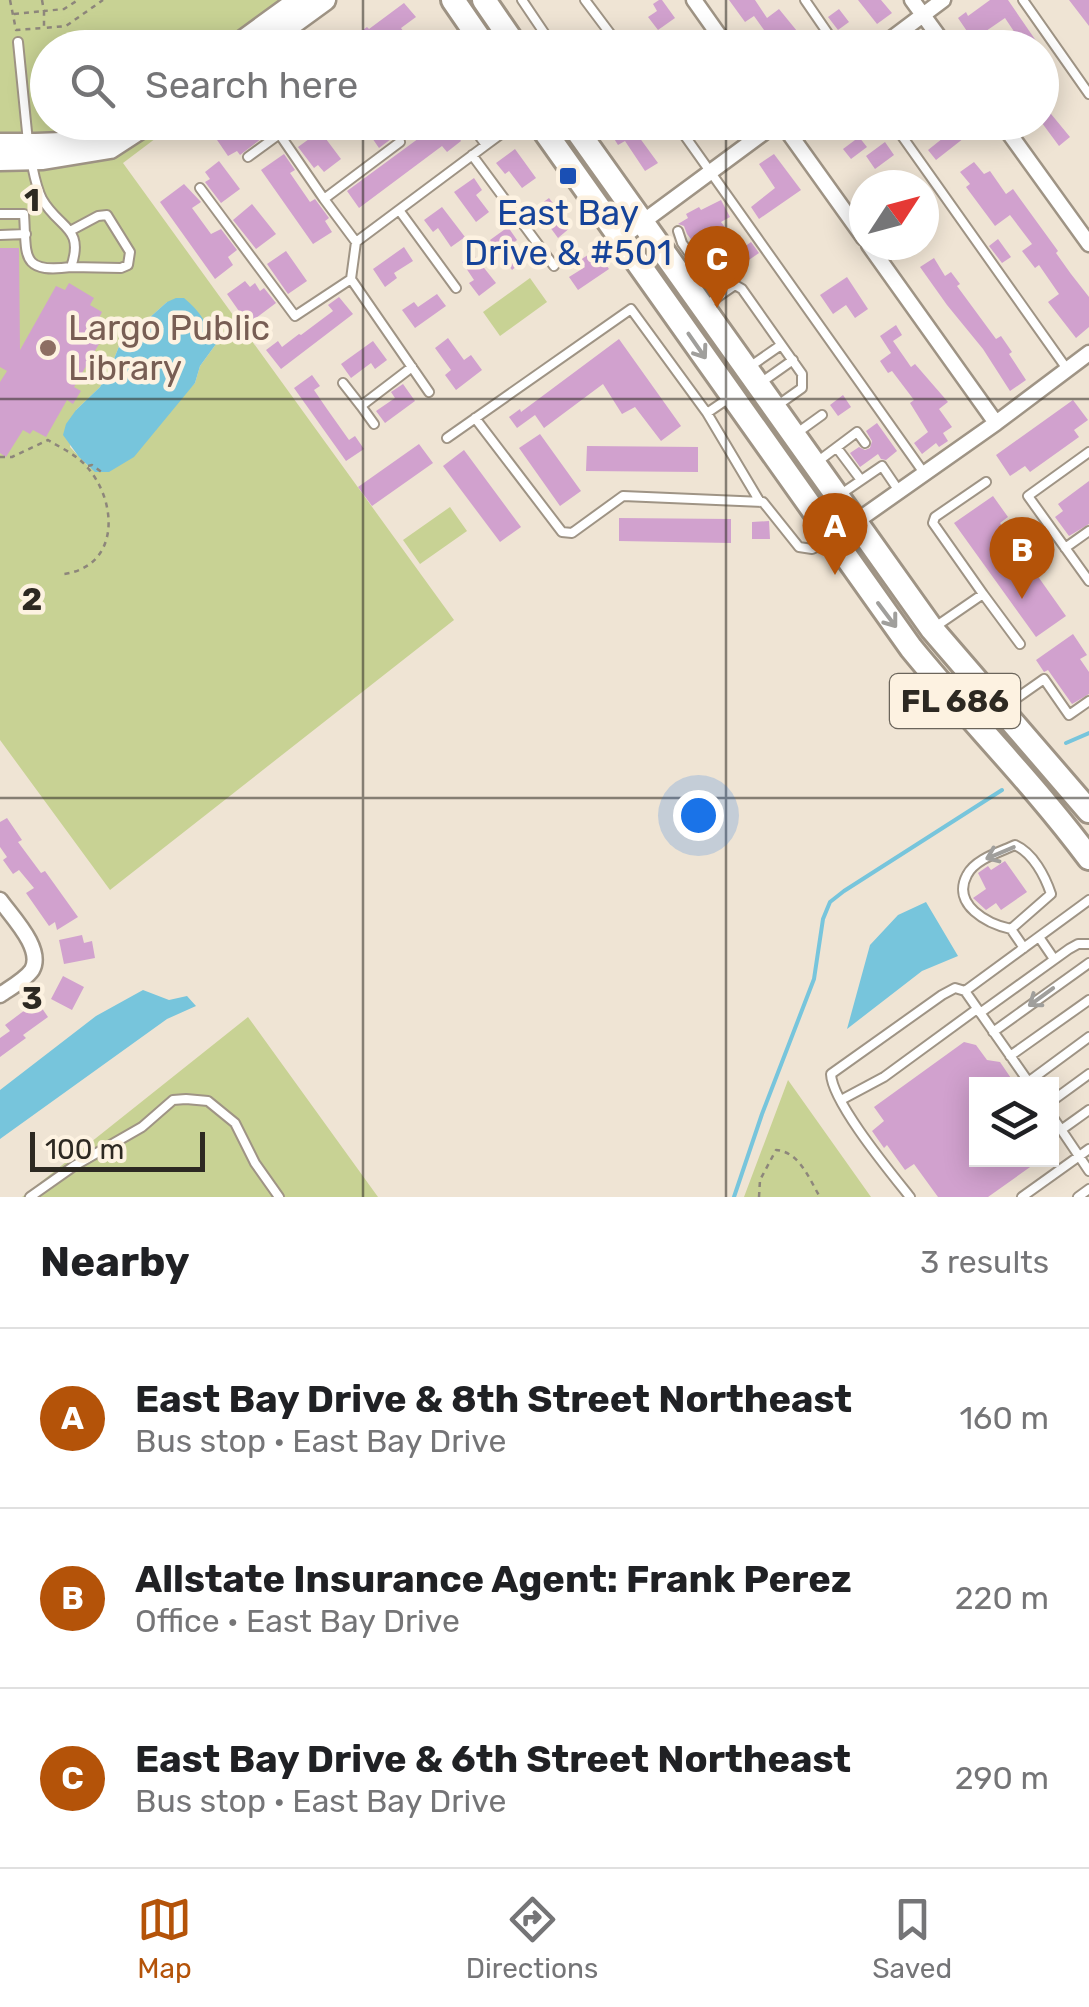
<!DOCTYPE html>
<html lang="en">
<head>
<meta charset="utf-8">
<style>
  :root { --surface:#fff; --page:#f6f6f6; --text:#202124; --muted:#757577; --line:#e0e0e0; --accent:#b45309 }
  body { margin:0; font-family:Rubik,sans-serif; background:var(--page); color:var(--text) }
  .controls { position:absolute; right:30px; bottom:30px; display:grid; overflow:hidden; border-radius:0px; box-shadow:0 5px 25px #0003 }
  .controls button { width:90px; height:90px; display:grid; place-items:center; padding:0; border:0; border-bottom:2px solid var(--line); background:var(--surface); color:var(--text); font:50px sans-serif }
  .compass { position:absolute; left:849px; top:170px; width:90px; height:90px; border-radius:50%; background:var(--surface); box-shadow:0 5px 25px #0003; rotate:54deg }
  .scale { position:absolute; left:30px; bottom:25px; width:175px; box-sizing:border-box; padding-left:10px; border:5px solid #2d2922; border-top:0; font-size:28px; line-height:35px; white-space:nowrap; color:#2d2922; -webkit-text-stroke:8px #fdf2e1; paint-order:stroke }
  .you { position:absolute; left:698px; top:815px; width:35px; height:35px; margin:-25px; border:8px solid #fff; border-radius:50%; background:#1a73e8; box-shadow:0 0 0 15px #1a73e833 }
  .badge { display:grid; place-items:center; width:65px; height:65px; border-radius:50%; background:var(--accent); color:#fff; font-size:32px; font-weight:700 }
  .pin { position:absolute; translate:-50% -82px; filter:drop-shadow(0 2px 5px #0008) }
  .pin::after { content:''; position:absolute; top:52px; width:35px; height:30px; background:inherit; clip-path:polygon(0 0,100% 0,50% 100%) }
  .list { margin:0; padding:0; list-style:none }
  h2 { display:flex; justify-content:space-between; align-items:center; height:130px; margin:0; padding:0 40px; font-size:42px }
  h2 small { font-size:32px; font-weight:400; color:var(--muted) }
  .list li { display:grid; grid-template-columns:65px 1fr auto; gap:30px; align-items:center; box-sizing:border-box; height:180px; padding:0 40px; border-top:2px solid var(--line) }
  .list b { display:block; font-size:38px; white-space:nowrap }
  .list p { margin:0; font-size:32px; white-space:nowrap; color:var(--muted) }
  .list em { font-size:32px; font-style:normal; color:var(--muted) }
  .icon { flex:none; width:55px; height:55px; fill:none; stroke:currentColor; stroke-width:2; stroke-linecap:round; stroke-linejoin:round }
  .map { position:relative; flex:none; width:1089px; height:1197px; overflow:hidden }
  .search { position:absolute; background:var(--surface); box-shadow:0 5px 25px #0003; left:30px; right:30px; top:30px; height:110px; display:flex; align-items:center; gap:25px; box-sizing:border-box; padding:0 35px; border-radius:55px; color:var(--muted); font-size:38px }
  .sheet { height:670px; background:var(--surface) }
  nav { display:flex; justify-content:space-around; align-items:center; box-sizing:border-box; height:140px; border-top:2px solid var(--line); background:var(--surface); font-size:28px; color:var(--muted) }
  nav a { display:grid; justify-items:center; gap:5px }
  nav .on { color:var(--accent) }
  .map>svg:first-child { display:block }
  .green { fill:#c8d294; fill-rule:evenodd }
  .water { fill:#77c5dc }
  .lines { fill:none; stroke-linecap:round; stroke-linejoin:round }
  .stream { stroke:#77c5dc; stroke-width:4 }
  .building { fill:#d1a1ce }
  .lane-casing { stroke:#9f9485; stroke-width:12 }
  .street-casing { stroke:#9f9485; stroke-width:19 }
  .secondary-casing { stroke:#9f9485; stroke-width:25 }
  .primary-casing { stroke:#9f9485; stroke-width:28 }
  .path { stroke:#8d867b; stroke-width:2.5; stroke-dasharray:5 5; stroke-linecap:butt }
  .lane { stroke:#fff; stroke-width:8 }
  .street { stroke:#fff; stroke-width:14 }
  .secondary { stroke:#fff; stroke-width:20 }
  .primary { stroke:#fff; stroke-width:22 }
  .oneway { stroke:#a09f9c }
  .grid { fill:none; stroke:#2d2922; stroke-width:2.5; stroke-opacity:0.55 }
  .transit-dot { fill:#1a4fb4; stroke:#fdf2e1; stroke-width:4 }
  .education-dot { fill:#8d6e63; stroke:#fdf2e1; stroke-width:4 }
  .labels { text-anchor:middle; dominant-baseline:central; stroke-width:9; stroke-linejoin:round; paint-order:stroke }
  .shield { fill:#fdf2e1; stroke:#6b655b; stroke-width:2.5 }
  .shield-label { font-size:32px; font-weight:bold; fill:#2d2922 }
  .transit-label { font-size:35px; fill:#164399; stroke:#fdf2e1 }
  .education-label { font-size:35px; fill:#785e54; stroke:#fdf2e1; text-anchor:start }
  .grid-label { font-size:32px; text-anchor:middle; font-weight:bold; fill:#2d2922; stroke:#fdf2e1; stroke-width:9; stroke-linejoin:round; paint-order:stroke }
</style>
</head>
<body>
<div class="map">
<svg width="1089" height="1197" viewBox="0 0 1089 1197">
  <rect width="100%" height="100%" fill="#efe4d4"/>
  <!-- green -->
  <path class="green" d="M0 0H289L220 47 48 48V122L112 123 100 130 0 141Z
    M161 123H176L123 163 454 620 110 890 0 740V166L138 138ZM167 302 216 344 200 366 195 383 181 397 90 468 70 447 76 410 100 387 109 371 120 344Z
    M530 278 547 302 500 336 483 312Z
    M450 507 467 531 420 564 403 540Z
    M248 1017 378 1197H22Z
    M788 1080 871 1197H744Z"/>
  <!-- water -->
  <path class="water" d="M176 298H184C200 311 208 325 216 344L200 366 195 383 134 457 109 472H95L79 457 63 435 66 424 76 410 100 387 109 371 120 344 167 302Z
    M926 902 958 956 922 971 847 1029 870 945 898 915Z
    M143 990 169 1000 187 996 196 1006 167 1019 0 1139V1090L96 1016Z"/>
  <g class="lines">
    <!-- stream -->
    <path class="stream" d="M1066 743 1089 733
      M734 1197 762 1114 814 979 823 919 830 902 844 891 1002 790"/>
  </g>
  <!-- building -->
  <path class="building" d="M659 0H662L675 18 658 30 648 17 657 11 653 4Z
    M729 0H755L767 18 779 9 806 42 798 48H777L754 16 745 22Z
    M858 0H881L892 13 877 24Z
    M990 0H1008L1041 48H1001L1017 36 1005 18 973 40 958 18 966 12 968 16Z
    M1069 0H1089V26Z
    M404 3 416 17 401 28 406 35 390 48H338L367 27 369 29Z
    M839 9 849 22 838 30 828 17Z
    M1042 103 1070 137 1059 146 1042 123Z
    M235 122H283L240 155 237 151 228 156 215 137Z
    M361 122H385L395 136 379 148Z
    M424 122H459L463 128 456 133 461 141 447 152 442 146 359 208 347 191 430 130Z
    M685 122H701L707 132 697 139Z
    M933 122H952L964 138 936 160 928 150 943 138Z
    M631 126 658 163 645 171 625 141 618 145 613 137Z
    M320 131 341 159 324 172 318 165 314 168 298 147Z
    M859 137 867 147 851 159 843 149Z
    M885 142 894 155 875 169 866 156Z
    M515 149 536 178 522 188 509 171 505 174 496 163Z
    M284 154 295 170 290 173 310 202 315 199 329 218 325 221 332 232 313 244 261 170Z
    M774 154 801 190 759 219 751 207 775 188 759 164Z
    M219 161 240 189 221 203 205 182 210 179 205 172Z
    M974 162 984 174 990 171 1006 194 1013 189 1058 251 1056 253 1071 274 1089 297V327L1076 338 1048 302 1059 294 1039 265 1035 268 1022 251 1032 244 1010 215 995 226 966 187 970 184 960 172Z
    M474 178 482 190 476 195 489 212 476 222 454 192Z
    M184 184 201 202 192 208 211 234 221 229 237 250 228 257 233 265 215 279 160 202Z
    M549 198 571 227 558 238 544 219 539 223 530 212Z
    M721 200 730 217 721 222 736 242 710 264 687 234 684 226 678 224 688 218 686 214 699 207 701 210Z
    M252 204 276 234 256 249 233 220Z
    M442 207 465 237 451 247 438 228 433 232 424 220Z
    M508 227 517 240 511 245 523 261 512 270 490 240Z
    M998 239 1011 257 1002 263 989 246Z
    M751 242 759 253 743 264 736 253Z
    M404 247 413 261 394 273 397 278 385 287 373 269Z
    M0 248H19L20 350 56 286 65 290 69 283 94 298 90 305 102 312 99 318 110 325 74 387 81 391 73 404 67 400 46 437 33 430 30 434 23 430 6 457 0 453V382L7 371 0 367Z
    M596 250 609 269 578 290 569 277 585 267 580 260Z
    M286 251 307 281 288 294 267 264Z
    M473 254 496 283 479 296 469 283 474 280 462 262Z
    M934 258 945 276 951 272 960 284 957 286 996 339 1001 336 1012 352 1009 354 1026 380 1010 391 983 349 947 305 920 267Z
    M847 277 868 309 855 318 846 305 833 314 820 295Z
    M245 281 250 287 255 283 260 291 264 288 276 303 248 324 227 294Z
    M437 294 446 306 415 328 402 310 414 302 418 307Z
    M339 297 353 314 281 369 266 350 278 341 282 347 299 334 301 335 333 311 328 305Z
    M896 325 902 335 893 341 911 367 915 364 948 402 939 409 952 427 943 433 948 441 939 447 936 443 922 454 914 443 928 432 910 403 914 400 892 371 888 373 880 361 891 353 880 336Z
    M448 338 464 360 471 355 482 370 456 390 445 375 451 370 435 348Z
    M619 339 681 426 661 441 635 407 622 414 603 384 544 428 535 415 517 428 509 417 520 409 521 412Z
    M373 341 387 360 375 369 371 363 351 378 341 364Z
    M312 375 320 386 314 390 327 409 349 440 355 436 364 449 346 461 294 388Z
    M403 384 415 401 385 423 376 411 395 398 391 392Z
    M843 395 851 407 838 416 830 405Z
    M1073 400 1088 420 1074 430 1079 437 1030 472 1025 466 1010 476 996 455Z
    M877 423 897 451 886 460 881 459 878 454 860 467 850 453 859 447 865 450 870 448 872 441 866 431Z
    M540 434 581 491 560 506 519 448Z
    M419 444 433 463 372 506 358 487Z
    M587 446 698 447V472L586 471Z
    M464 450 521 527 500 542 443 466Z
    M1089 481V524L1069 536 1055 517 1063 511 1058 504Z
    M993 496 1008 517 1000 523 1066 616 1036 637 954 523Z
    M619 518 731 519V543L619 541Z
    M769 521 770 539H752V522Z
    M1073 634 1087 655 1080 659 1089 672V694L1072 704 1048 670 1044 672 1036 660Z
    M7 818 22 840 18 842 41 873 45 871 78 917 57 930 55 922 49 926 26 893 34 888 19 870 13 874 3 860 7 857 0 847V822Z
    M1005 861 1027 892 1001 910 996 903 986 910 973 898 986 889 978 873 988 866 991 870Z
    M82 935 84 943 92 941 95 958 64 964 59 940Z
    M63 976 84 987 72 1010 51 999Z
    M37 1001 48 1017 23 1035 26 1038 0 1057V1038L10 1031 5 1025Z
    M964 1042 976 1045 987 1060 1000 1062 1015 1084H976V1160H1040L988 1197H938L914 1164 905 1170 887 1145 884 1148 872 1131 884 1121 874 1107Z"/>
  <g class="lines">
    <defs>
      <path id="lane" d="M522 0 551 43 550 48
        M585 0 621 48
        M805 0 838 48
        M1023 0 1089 94
        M18 42 28 142
        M401 48 408 42 412 48
        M469 122 486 145 517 122
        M675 122 924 473
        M892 122 1067 369
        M280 135 324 199 400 142
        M472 155 554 266
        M248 157 296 122
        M200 188 295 316 351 279
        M324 199 356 242 486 145
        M399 210 456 288
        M0 214H24C27 255 19 274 71 267 85 227 59 229 42 199 36 187 34 174 31 160
        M70 231 98 216 107 215 130 252 128 265 121 268 71 267
        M678 231 682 243 702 271
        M0 235 26 234
        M356 242 351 279 429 392
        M706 305 735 285 742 289 802 374V388L778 405
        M748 368 781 345
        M343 383 361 406 412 367
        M759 384 793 360
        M361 406 374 424
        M707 413 760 502
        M475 418 562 532 572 533 623 496 763 502 799 547 812 549 819 546 830 536 853 523
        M797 433 822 415
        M447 438 631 309 707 413 729 398
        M837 448 861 480
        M1089 452 1028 496 1089 581
        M817 462 857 432 865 443
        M841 494 882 466 899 491
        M1065 548 1089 531
        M983 594 933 523 935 517 986 482
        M935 627 983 594 1020 644
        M1004 707 1044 679 1069 715 1089 701
        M1011 929 1051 894C1045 876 1033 853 1015 845 1000 852 975 859 967 875 951 905 988 924 1011 929L1024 948
        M1039 937 1054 959
        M980 1013 1069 949 1078 944H1089
        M993 1032 1089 963
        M1010 1056 1089 1000
        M1028 1082 1089 1037
        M1030 1084 965 991 1089 900
        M841 1100 884 1077 977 1009
        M1052 1101 1089 1074
        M1052 1116 1089 1171
        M1061 1130 1089 1110
        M30 1197 74 1166 142 1127 173 1100 186 1099 208 1101 235 1123 255 1163 279 1197
        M910 1197C891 1173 832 1102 831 1074L942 995 955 988 965 991
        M1022 1197 1089 1149
        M1078 1197 1089 1189"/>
      <path id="street" d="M694 0 728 48
        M912 0 947 48
        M879 48 943 0
        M781 122 864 238
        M1001 122 1089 244
        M621 238 778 122
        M869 245 996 423
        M854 523 996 423 1089 353
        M0 900C12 917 44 949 32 970 25 980 10 988 0 995"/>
      <path id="secondary" d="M233 48 299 0
        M259 48 325 0
        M0 144C42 144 92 147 129 122
        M0 160 43 159 110 148 150 122"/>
      <path id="primary" d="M453 0 486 48
        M484 0 517 48
        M538 122 911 648C969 719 1034 784 1089 858
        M571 122 932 629 1089 811"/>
    </defs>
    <!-- lane casing -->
    <use href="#lane" class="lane-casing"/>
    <!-- street casing -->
    <use href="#street" class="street-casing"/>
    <!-- secondary casing -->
    <use href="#secondary" class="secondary-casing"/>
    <!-- primary casing -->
    <use href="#primary" class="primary-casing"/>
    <!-- path -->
    <path class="path" d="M10 0 16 30 43 28
      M42 0 44 11 64 9 78 0
      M14 14 44 11V28L66 26 103 0
      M0 457H12L48 440C61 448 77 455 87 467 118 502 120 566 64 574
      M88 466 92 465 103 473
      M759 1197 760 1180 776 1150C800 1152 809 1179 820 1197"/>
    <!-- lane -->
    <use href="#lane" class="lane"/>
    <!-- street -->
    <use href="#street" class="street"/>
    <!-- secondary -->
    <use href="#secondary" class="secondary"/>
    <!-- primary -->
    <use href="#primary" class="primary"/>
  </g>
  <!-- one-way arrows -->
  <defs><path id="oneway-shaft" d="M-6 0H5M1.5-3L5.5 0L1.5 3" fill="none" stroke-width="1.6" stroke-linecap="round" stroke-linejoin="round" transform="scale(2.5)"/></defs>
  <g class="oneway">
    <use href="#oneway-shaft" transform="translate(697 346) rotate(55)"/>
    <use href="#oneway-shaft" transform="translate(887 615) rotate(53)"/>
    <use href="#oneway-shaft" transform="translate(1000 853) rotate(157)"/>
    <use href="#oneway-shaft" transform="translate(1041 997) rotate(144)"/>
  </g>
  <!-- grid -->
  <path class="grid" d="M363 0V48M726 0V48M363 122V1197M726 122V1197M0 399H1089M0 798H1089"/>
  <!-- markers -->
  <rect class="transit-dot" x="558" y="166" width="20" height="20" rx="5"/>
  <circle class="education-dot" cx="48" cy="348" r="10"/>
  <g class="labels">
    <!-- shield labels -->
    <rect class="shield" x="890" y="674" width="130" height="54" rx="8"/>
    <g class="shield-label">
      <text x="955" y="701">FL 686</text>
    </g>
    <!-- transit labels -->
    <g class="transit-label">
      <text x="568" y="213">East Bay<tspan x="568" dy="40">Drive &amp; #501</tspan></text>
    </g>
    <!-- education labels -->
    <g class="education-label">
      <text x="68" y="328">Largo Public<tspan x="68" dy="40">Library</tspan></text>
    </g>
  </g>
  <g class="grid-label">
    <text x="32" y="211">1</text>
    <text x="32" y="610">2</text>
    <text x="32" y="1009">3</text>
  </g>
</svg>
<div class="controls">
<button><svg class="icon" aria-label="layers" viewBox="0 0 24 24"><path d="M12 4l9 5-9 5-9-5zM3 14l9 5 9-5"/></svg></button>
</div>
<svg class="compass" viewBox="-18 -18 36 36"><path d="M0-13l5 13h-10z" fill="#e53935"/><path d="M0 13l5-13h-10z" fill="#757577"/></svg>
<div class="scale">100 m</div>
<div class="you"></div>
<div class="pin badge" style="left:835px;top:575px">A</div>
<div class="pin badge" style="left:1022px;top:599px">B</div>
<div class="pin badge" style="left:717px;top:308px">C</div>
<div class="search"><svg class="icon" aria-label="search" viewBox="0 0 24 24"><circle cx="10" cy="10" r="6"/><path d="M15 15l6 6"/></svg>Search here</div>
</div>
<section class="sheet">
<h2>Nearby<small>3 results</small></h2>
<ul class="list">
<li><span class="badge">A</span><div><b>East Bay Drive &amp; 8th Street Northeast</b><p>Bus stop · East Bay Drive</p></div><em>160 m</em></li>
<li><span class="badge">B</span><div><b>Allstate Insurance Agent: Frank Perez</b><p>Office · East Bay Drive</p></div><em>220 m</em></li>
<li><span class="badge">C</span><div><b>East Bay Drive &amp; 6th Street Northeast</b><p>Bus stop · East Bay Drive</p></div><em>290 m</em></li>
</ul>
</section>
<nav>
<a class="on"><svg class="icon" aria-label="map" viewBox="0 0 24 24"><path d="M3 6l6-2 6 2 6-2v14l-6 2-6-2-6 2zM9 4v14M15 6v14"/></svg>Map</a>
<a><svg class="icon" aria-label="directions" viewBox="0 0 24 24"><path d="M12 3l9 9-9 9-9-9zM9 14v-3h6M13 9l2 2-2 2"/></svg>Directions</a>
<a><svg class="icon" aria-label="saved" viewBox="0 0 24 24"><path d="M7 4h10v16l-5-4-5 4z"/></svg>Saved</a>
</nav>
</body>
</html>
